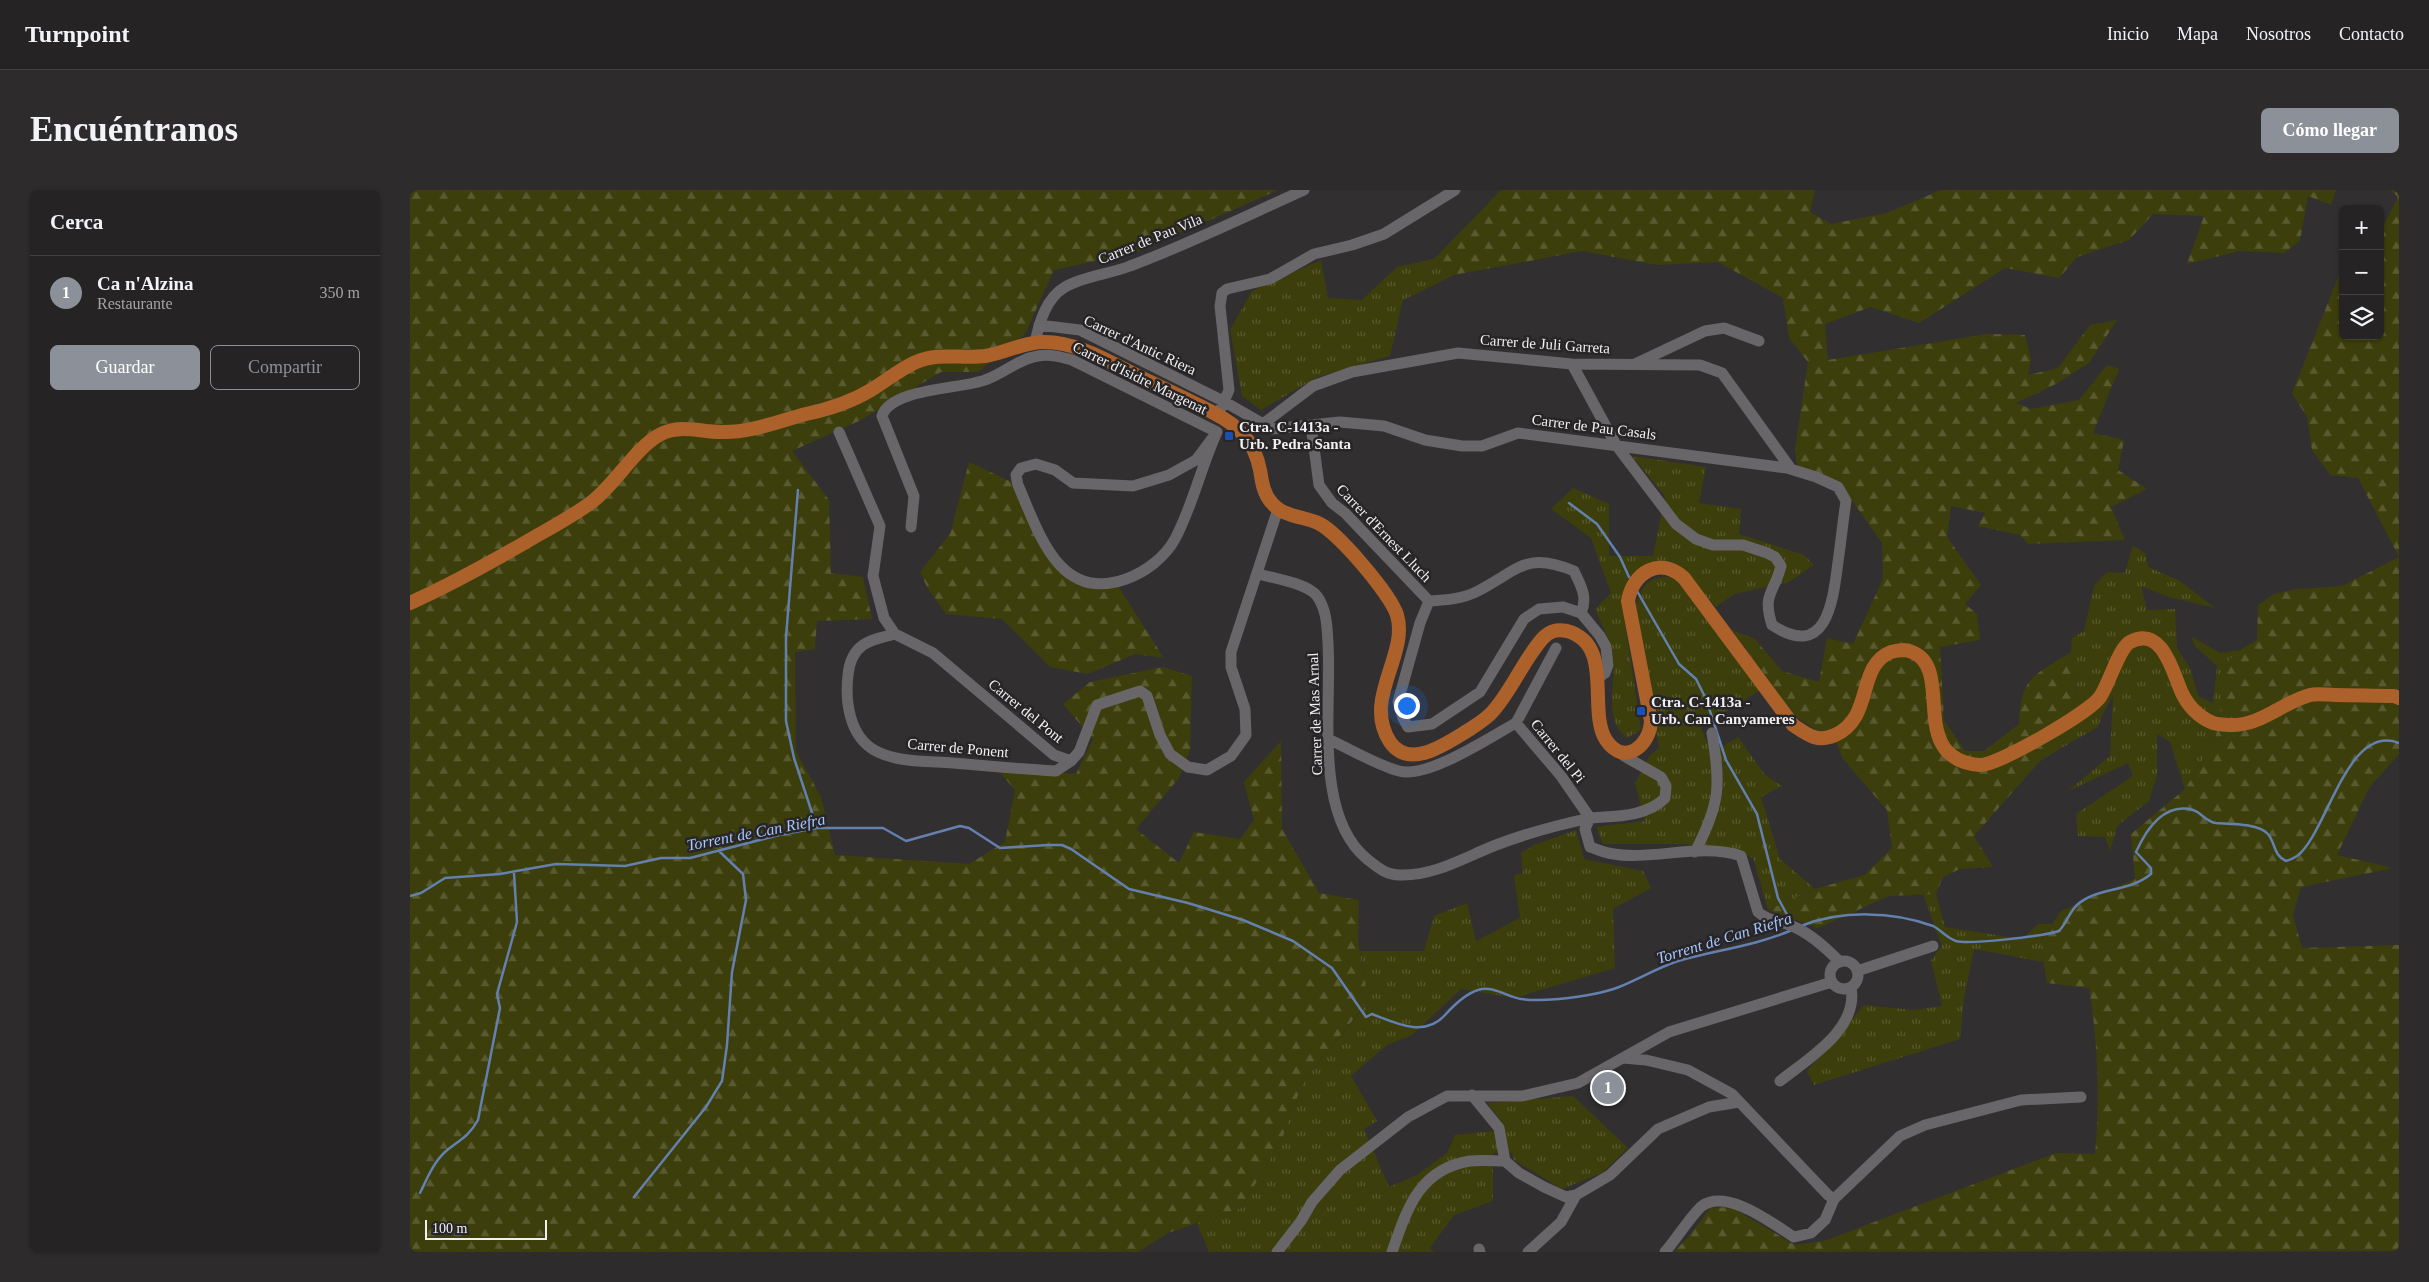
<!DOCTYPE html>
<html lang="es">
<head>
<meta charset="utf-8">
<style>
  :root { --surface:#262325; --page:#2e2b2d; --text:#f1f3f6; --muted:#a4a4a7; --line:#424042; --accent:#8c9099 }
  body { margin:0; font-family:"Times New Roman",serif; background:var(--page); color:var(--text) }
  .controls { position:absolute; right:15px; top:15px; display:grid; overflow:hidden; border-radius:8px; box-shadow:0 1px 4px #0004 }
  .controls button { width:45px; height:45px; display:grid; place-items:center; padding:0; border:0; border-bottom:1px solid var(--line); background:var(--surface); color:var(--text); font:25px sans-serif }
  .scale { position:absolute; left:15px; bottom:12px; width:122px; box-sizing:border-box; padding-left:5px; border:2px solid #f1eff1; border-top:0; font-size:14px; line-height:18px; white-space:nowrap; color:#f1eff1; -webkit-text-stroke:4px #282527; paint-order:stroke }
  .you { position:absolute; left:996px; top:515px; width:18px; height:18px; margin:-12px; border:4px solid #fff; border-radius:50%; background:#1a73e8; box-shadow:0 0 0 8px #1a73e833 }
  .badge { display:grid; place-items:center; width:32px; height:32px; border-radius:50%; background:var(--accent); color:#fff; font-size:16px; font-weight:700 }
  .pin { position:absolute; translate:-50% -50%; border:2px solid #fff; box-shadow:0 1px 5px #0006 }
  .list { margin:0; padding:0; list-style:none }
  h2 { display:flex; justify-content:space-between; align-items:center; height:65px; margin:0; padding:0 20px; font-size:21px }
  h2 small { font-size:16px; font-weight:400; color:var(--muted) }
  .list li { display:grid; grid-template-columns:32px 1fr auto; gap:15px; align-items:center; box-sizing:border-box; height:75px; padding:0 20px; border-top:1px solid var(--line) }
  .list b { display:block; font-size:19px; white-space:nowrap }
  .list p { margin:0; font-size:16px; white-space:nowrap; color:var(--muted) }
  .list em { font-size:16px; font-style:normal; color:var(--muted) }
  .actions { display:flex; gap:10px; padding:15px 20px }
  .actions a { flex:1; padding:11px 0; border:1px solid var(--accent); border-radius:8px; text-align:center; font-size:18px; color:var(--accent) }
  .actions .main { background:var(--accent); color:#fff }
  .icon { flex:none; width:28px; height:28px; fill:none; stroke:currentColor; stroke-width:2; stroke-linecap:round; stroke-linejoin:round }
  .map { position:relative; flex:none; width:1989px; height:1062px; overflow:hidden; border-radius:8px }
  header { display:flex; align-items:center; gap:30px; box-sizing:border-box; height:70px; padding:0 25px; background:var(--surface); border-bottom:1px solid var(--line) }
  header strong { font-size:24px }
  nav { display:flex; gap:28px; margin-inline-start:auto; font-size:18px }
  .intro { display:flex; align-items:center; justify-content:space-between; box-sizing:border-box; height:120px; padding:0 30px }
  h1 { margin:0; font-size:35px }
  .button { padding:12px 22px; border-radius:8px; background:var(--accent); color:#fff; font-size:18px; font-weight:700 }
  main { display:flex; gap:30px; padding:0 30px }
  aside { flex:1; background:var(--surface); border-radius:8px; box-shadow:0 1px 4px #0004 }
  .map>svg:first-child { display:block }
  .grass { fill:url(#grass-tufts) }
  .forest { fill:url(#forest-firs) }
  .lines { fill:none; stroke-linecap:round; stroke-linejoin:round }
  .stream { stroke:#6480af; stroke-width:2.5 }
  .minor { stroke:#696669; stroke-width:11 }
  .major { stroke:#ad612a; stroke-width:14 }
  .transit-dot { fill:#1a4fb4; stroke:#282527; stroke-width:2 }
  .labels { text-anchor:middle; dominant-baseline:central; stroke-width:5; stroke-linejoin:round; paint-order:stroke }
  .street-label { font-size:15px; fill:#f1eff1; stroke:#282527 }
  .poi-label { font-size:15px; font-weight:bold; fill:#f1eff1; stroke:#282527; text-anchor:start }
  .water-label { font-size:16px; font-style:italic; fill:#a5c6fe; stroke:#282527 }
</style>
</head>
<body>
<header>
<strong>Turnpoint</strong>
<nav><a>Inicio</a><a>Mapa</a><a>Nosotros</a><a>Contacto</a></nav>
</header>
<div class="intro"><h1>Encuéntranos</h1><a class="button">Cómo llegar</a></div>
<main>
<aside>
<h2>Cerca<small></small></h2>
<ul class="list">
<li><span class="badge">1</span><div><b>Ca n'Alzina</b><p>Restaurante</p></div><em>350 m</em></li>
</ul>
<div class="actions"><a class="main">Guardar</a><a>Compartir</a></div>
</aside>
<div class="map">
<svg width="1989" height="1062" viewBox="0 0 1989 1062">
  <defs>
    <pattern id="grass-tufts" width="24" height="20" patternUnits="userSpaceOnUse" patternTransform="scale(1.25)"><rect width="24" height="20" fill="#3c3e0b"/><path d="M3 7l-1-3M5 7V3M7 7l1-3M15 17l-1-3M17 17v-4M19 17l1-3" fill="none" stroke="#595a2f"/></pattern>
    <pattern id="forest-firs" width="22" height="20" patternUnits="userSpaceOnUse" patternTransform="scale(1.25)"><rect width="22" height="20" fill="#3c3e0b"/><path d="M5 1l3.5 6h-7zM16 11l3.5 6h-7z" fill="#595a2f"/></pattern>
  </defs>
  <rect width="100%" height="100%" fill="#322f31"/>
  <!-- grass -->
  <path class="grass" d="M1024 69 1044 85 993 110 980 166 907 187 851 220 832 206 820 140 842 101 911 70 918 108 952 110 987 77Z
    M1222 266 1296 277 1289 313 1331 319 1329 344 1394 365 1404 375 1379 392 1324 404 1306 417 1264 373 1235 381 1212 412 1231 540 1217 548C1192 529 1207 493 1203 467 1201 451 1191 434 1185 419L1201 403 1181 348 1141 319 1163 298 1199 314V366H1243L1255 306Z
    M1723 355 1736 364 1738 377 1770 391 1805 418 1759 407 1731 396 1737 420 1765 419 1767 458 1781 480 1788 506 1803 513 1807 476 1785 456 1781 446 1810 463 1830 460 1819 471 1805 551 1775 599 1760 552 1747 544V586L1739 611 1707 636 1700 661 1695 647 1668 646 1666 624 1723 586 1718 573 1658 601 1700 566 1703 506 1692 525 1688 537 1651 558 1667 501 1661 462 1662 448 1674 441 1684 396 1697 382 1715 383Z
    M1265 387 1350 500 1291 538 1302 563 1328 547 1355 585 1372 596 1351 607 1370 669 1405 699 1358 720 1343 667 1275 654H1193L1186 637 1235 631 1225 593 1240 565 1249 558 1225 419C1233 393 1237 386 1265 387Z
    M1166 640 1174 669 1233 681 1241 698 1203 719 1205 778 1104 808 1051 799 1002 845 977 855 941 886 967 931 954 939 979 997 1007 985 1037 963 1045 945 1094 940 1092 932 1077 913 1163 906 1218 958 1192 983 1152 999 1104 970 1101 962 1083 963V1011L1044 1025 1020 1058 1024 1062H799L787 1033 831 1018 872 949 893 892 958 812 950 761H1014L1024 726 1057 713 1066 751 1110 728 1104 685 1113 683 1111 663 1124 655Z
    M1513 704H1526L1535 737 1612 749 1628 734H1642L1630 752 1633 772 1564 759 1554 809 1550 849 1404 895 1397 881 1454 815 1504 820 1532 816 1521 770 1532 756Z"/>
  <!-- forest -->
  <path class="forest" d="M0 0H868L727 62 644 80 615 144 568 182H531L449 231 382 261 419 310 421 383 453 387 462 429 407 431 405 459 385 462 386 561 411 607 425 665 559 674 595 652 605 600 585 577 666 584 683 549 653 514 680 492 753 477 782 486 780 560 769 588 726 639 769 673 784 642 830 649 844 630 834 592 871 551 872 639 909 703 949 710 948 750 958 811 893 892 872 949 831 1018 758 1043 728 1062H0Z
    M1091 0H1405L1400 22 1421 34 1477 23 1531 0H1926L1921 15 1898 6 1890 51 1874 63 1830 61 1777 74 1794 26 1743 24 1719 50 1667 67 1649 88 1595 78 1509 133 1461 117 1415 134 1418 170 1577 144 1615 145 1621 169 1618 185 1648 178 1680 135 1707 130 1679 173 1646 194 1606 213 1621 219 1669 210 1697 175 1709 179 1683 243 1714 250 1708 280 1737 299 1701 317 1715 350 1618 354 1610 345 1568 336 1575 323 1541 316 1537 347 1571 395 1555 414 1567 424 1570 450 1530 457 1534 530 1555 561H1574L1609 534C1611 485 1623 487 1661 462L1667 501 1651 558 1629 572 1564 646 1583 677 1550 679 1533 687 1526 704 1479 706 1408 738 1358 720 1405 699 1454 685 1482 658 1477 620 1433 569 1421 540 1407 541 1384 525 1322 440 1345 449 1372 481 1409 492 1417 448 1443 454 1473 389 1472 353 1429 292 1387 275 1385 259 1398 172 1379 148 1373 108 1308 72 1247 75 1172 61 1044 85 1024 69Z
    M1980 0H1989V564L1959 598 1927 665 1983 678 1891 697 1883 725 1892 758 1989 755V1061L1264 1062 1281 1044 1300 1018 1321 1017 1385 1055 1417 1050 1646 963 1685 964C1690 910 1688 851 1679 798L1637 793 1630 752 1651 721 1725 689 1721 644 1775 599 1805 551 1819 470 1830 460 1847 450 1848 415 1864 404 1886 399 1932 396 1989 367 1948 288 1920 285 1902 260 1897 227 1882 203 1933 75V146H1970V42L1988 7Z
    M559 272 608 295 635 358 669 390 708 396 754 468 725 464 678 484 640 477 592 429 536 424 518 399 510 382 540 344Z"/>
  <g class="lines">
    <!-- stream -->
    <path class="stream" d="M388 300 376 447V531L384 568 407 638
      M1159 313 1187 334 1210 367 1219 387
      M1227 401 1269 474 1286 489 1296 509 1316 570 1347 624 1368 708 1381 732
      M0 706 11 703 35 688 90 684 146 674 215 676 251 668H280L369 645 407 638H473L496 651 550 636 559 638 590 658 638 655H652L661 659 719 699 778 713 833 730 883 751 922 778 956 827 962 824C985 833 1015 848 1035 825 1044 815 1055 804 1068 800 1083 795 1097 807 1111 809 1124 811 1137 810 1149 809 1169 807 1191 804 1209 797 1229 789 1247 778 1268 771 1306 760 1345 756 1382 740
      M1391 736C1431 720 1483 721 1523 736 1531 740 1537 748 1546 751 1558 755 1634 746 1649 741 1656 734 1659 723 1666 716 1685 697 1718 703 1741 684V678L1726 662C1736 640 1754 612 1783 620 1792 623 1796 632 1806 633 1819 634 1848 633 1858 644 1866 654 1863 665 1876 671 1880 670 1884 668 1887 666 1917 644 1937 532 1989 553
      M10 1003C17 989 23 973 35 962 49 950 58 948 68 930L90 818 87 804 107 732 104 683
      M224 1007 296 917 312 891 317 855 322 782 336 710 333 684 310 662"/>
    <!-- minor -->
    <path class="minor" d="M629 135 670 140 815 212 862 239 930 232 974 236 1015 250 1052 256H1072L1108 243 1377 278 1406 287 1428 297 1436 311C1433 331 1431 351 1428 372 1423 411 1417 471 1362 435 1352 403 1364 404 1371 376L1365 367 1357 363 1333 355H1303L1286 349 1266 334 1206 255 1162 174
      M625 153C629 133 636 108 655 97 674 86 700 84 720 76 779 54 836 26 894 0
      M1225 174 1295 141 1314 138 1349 151
      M811 218 819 200 810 116 812 103 817 99 860 89 904 64 942 55 974 44 1045 0
      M853 234 903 196 942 182 1048 163 1162 174 1290 175 1312 183 1381 279
      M901 235 909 295 922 313 935 323 1019 411
      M429 242 470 336 463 386 474 428 485 444 523 463 644 565 661 571 669 562 687 515 730 501 737 506 750 545 760 564 778 577 797 580 821 566 836 545 835 519 821 477V462L868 319
      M807 242C791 277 783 315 765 349 755 367 736 382 716 389 649 413 629 343 608 295L606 285 611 278 626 274 645 280 663 293 723 296 759 285 786 270Z
      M501 337 504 306 472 226C481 198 552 199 575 190 593 184 608 169 628 166 640 164 651 167 662 170L807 242
      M848 384C863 388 897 393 907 406 917 420 917 437 918 453 922 516 903 625 957 669 967 677 976 685 990 685 1025 686 1055 667 1086 655 1117 643 1148 635 1180 628L1151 586 1106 533 1146 458
      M1019 411 1010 433 988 512 993 528 998 537 1022 534 1070 502 1114 429 1129 419 1153 417 1171 423 1190 446 1196 457 1198 475 1195 483 1188 488
      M1019 411C1036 410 1053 409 1068 401 1109 380 1115 361 1164 381 1171 396 1178 407 1171 423
      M485 444C459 450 441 454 438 485 435 511 439 545 464 560 487 573 518 571 543 573 577 576 612 579 646 581L661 571
      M918 549C938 558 969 576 989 581 1018 589 1080 547 1106 533
      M1210 561 1214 566 1251 587 1256 596 1255 608C1236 627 1206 626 1180 628L1175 639 1180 657C1186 659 1192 662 1198 663 1240 672 1290 652 1331 666L1348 722C1358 731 1370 731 1382 736 1400 743 1416 758 1430 772
      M1285 662C1310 614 1311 596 1302 543
      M1420 785a14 14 0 1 1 28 0a14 14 0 1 1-28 0Z
      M1447 781 1523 756
      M1213 868 1236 870 1278 880 1322 904 1418 1005 1424 1009
      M1370 891C1399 868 1449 839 1441 797
      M1062 905 1089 938 1095 971 1109 983 1134 997 1156 1007 1166 1005
      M1069 1059 1070 1062
      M867 1062 891 1031 902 1012 930 980 998 927 1037 906H1112L1168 893 1259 842 1422 792
      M982 1062C997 1019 1009 979 1060 971 1071 970 1084 971 1095 971
      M1118 1062 1151 1032 1166 1005 1200 985 1248 939 1299 917 1329 912
      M1255 1062C1265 1051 1282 1024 1292 1016 1317 998 1363 1034 1384 1047L1401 1043 1415 1030 1424 1009 1490 946 1515 935 1611 910 1671 907"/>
    <!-- major -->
    <path class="major" d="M0 413C40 395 78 374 116 352 138 339 162 327 183 311 206 293 227 256 251 244 270 234 291 242 311 242 340 243 369 231 396 224 420 219 441 212 461 200 476 191 490 179 506 172 529 162 551 169 575 166 595 163 613 152 634 152 669 152 701 173 732 188 755 199 779 210 802 222 829 236 844 250 850 280 852 291 853 303 861 312 873 327 892 326 908 333 927 341 981 405 987 425 999 465 952 509 980 552 999 580 1036 554 1057 541 1066 535 1077 529 1084 520 1103 498 1114 469 1133 448 1140 441 1146 439 1157 441 1205 454 1177 521 1196 550 1214 577 1240 556 1241 531L1218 411C1223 382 1250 366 1274 388L1383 535C1398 545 1407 553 1425 545 1464 528 1446 476 1481 462 1489 460 1495 459 1502 462 1546 479 1495 569 1570 575 1587 576 1680 522 1690 507 1699 494 1709 458 1720 452 1753 435 1763 484 1772 503 1778 516 1789 527 1801 532 1806 535 1813 534 1818 535 1850 537 1871 513 1900 505 1907 503 1918 505 1925 505 1945 505 1965 506 1984 506L1989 508"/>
  </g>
  <!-- markers -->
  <g class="transit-dot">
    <rect x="814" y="241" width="10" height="10" rx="2.5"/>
    <rect x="1226" y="516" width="10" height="10" rx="2.5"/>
  </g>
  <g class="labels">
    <!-- street labels -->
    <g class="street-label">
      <text transform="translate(740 49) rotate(-22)">Carrer de Pau Vila</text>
      <text transform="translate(1135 154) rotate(4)">Carrer de Juli Garreta</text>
      <text transform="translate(730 155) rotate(25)">Carrer d'Antic Riera</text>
      <text transform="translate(730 188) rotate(26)">Carrer d'Isidre Margenat</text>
      <text transform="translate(1184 237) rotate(7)">Carrer de Pau Casals</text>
      <text transform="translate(974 343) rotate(46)">Carrer d'Ernest Lluch</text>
      <text transform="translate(616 521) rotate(39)">Carrer del Pont</text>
      <text transform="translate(905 524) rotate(-92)">Carrer de Mas Arnal</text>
      <text transform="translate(548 558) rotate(5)">Carrer de Ponent</text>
      <text transform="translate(1148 561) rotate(51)">Carrer del Pi</text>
    </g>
    <!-- poi labels -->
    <g class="poi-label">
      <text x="829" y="237">Ctra. C-1413a -<tspan x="829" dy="17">Urb. Pedra Santa</tspan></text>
      <text x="1241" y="512">Ctra. C-1413a -<tspan x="1241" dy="17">Urb. Can Canyameres</tspan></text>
    </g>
    <!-- water labels -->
    <g class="water-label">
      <text transform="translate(346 642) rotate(-11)">Torrent de Can Riefra</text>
      <text transform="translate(1314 748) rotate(-17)">Torrent de Can Riefra</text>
    </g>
  </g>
</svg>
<div class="controls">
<button>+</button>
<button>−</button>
<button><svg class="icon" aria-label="layers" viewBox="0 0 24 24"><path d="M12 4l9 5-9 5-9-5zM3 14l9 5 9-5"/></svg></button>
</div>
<div class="scale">100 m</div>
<div class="you"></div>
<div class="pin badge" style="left:1198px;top:898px">1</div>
</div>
</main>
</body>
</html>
